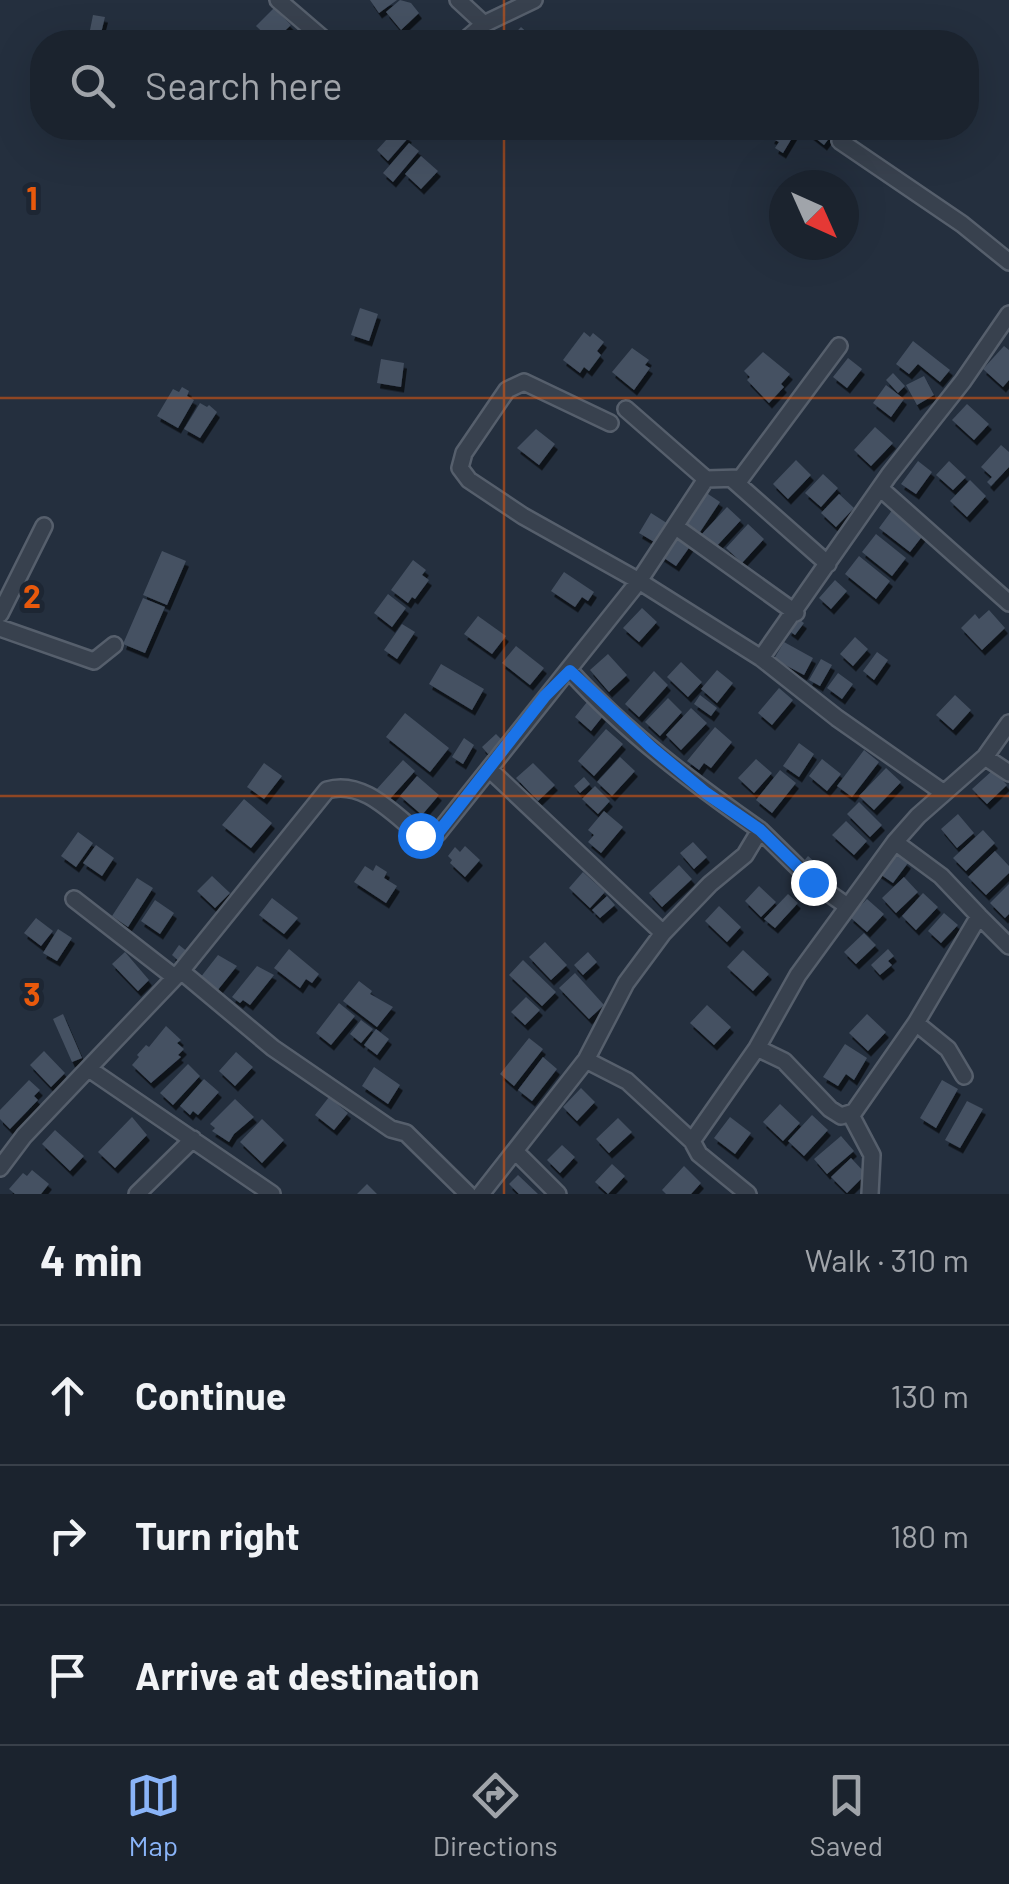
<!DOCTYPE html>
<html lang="en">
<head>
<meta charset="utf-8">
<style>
  :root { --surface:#1b232e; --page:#282f3a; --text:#f1f3f6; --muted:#a0a4aa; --line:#39404a; --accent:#8ab4f8 }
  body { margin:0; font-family:Barlow,sans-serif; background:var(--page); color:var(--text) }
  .compass { position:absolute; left:769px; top:170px; width:90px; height:90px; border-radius:50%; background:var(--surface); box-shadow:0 10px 40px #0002; rotate:135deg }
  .stop { position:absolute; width:30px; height:30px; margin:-22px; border:8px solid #1a73e8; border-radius:50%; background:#fff }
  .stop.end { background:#1a73e8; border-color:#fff; box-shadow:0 2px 10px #0008 }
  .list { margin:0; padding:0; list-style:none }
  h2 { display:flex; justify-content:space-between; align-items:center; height:130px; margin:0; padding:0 40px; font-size:42px }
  h2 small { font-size:32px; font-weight:400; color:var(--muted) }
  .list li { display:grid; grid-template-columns:65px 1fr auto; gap:30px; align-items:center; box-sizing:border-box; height:140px; padding:0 40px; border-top:2px solid var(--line) }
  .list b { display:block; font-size:38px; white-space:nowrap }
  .list em { font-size:32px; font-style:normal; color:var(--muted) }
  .icon { flex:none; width:55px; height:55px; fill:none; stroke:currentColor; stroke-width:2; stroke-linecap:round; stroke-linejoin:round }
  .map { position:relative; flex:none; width:1009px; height:1194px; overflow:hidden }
  .search { position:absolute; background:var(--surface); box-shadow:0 10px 40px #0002; left:30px; right:30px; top:30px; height:110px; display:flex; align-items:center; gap:25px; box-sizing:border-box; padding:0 35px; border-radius:40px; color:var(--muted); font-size:38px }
  .sheet { height:550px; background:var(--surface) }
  nav { display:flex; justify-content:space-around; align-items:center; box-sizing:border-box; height:140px; border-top:2px solid var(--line); background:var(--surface); font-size:28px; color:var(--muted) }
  nav a { display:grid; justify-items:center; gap:5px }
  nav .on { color:var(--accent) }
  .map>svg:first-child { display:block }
  .building { fill:#455162; filter:url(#shadow) }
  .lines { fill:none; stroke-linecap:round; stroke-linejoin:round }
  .minor-casing { stroke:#565f6c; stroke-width:20 }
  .minor { stroke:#38414e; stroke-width:15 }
  .route { stroke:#1a73e8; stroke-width:12 }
  .grid { fill:none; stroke:#e8590c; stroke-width:2.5; stroke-opacity:0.55 }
  .grid-label { font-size:32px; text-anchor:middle; font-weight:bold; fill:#e8590c; stroke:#1d2633; stroke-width:10; stroke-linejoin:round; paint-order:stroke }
</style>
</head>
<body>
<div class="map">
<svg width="1009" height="1194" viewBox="0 0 1009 1194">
  <defs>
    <filter id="shadow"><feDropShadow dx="3" dy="5.5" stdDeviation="0" flood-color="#0009"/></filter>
  </defs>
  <rect width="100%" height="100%" fill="#242f3e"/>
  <!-- building -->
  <path class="building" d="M370 0H397L379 13Z
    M400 0 411 3 419 13 401 30 386 12Z
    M274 8 291 25 273 42 256 26Z
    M93 15 105 17 100 37 89 35Z
    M521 27 532 37 526 42H510L508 41Z
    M397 128 409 137 388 161 377 150Z
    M778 128H798L783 153 775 148 779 142 771 138Z
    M816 128H826L833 133 824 145 810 134Z
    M409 143 419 151 393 182 383 173Z
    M421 156 438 171 421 189 405 174Z
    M360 308 378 314 369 341 351 335Z
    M584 332 590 337 593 333 604 342 597 351 601 355 589 371 584 367 580 373 563 360Z
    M913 341 950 370 940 382 918 364 909 374 896 364Z
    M1004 346 1009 350V380L1003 387 983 369Z
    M632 348 649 360 645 365 650 368 634 390 612 372Z
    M763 352 790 374 781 384 784 387 769 403 747 380 750 377 744 371Z
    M848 358 862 369 847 388 833 377Z
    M381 359 404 363 401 387 377 383Z
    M893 373 905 386 898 393 886 380Z
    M924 376 934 395 917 405 906 385Z
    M886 385 904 399 891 417 873 403Z
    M182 387 189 391 187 396 194 400 178 428 157 416 173 389 179 392Z
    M200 403 207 407 209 405 217 412 200 438 184 429Z
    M967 404 989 424 974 440 952 420Z
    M875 427 893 443 871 466 854 450Z
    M536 429 555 444 539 465 517 448Z
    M1001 445 1009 452V467L991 486 987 482 992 477 981 467Z
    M796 460 811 475 788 499 773 484Z
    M918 461 932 472 916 494 901 484Z
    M949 461 966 477 953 490 936 475Z
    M823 474 838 488 821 507 805 493Z
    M970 480 986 496 967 517 950 501Z
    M702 490 720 502 700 532 682 520Z
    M839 494 854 508 836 527 821 513Z
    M727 507 741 520 714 549 700 536Z
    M893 509 924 534 910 552 879 528Z
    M651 513 673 527 661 546 639 533Z
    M748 524 764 539 742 563 726 548Z
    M676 534 691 545 676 566 661 556Z
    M876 534 906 558 892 576 862 552Z
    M162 551 186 561 167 605 143 595Z
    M859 556 890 581 876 599 845 574Z
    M413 560 426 570 422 575 429 580 415 599 412 597 408 603 391 590Z
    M564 572 594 592 588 601 582 597 575 607 551 591Z
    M835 580 847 591 831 609 819 598Z
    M388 594 406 608 392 627 374 613Z
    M143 598 165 607 145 653 123 644Z
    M642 608 657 622 639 642 623 628Z
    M989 610 1005 628 982 650 961 628 975 614 979 619Z
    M478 616 506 636 492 654 464 634Z
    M797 618 804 623 795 635 788 630Z
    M402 624 415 632 397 659 384 650Z
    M855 637 868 649 853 666 840 654Z
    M784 642 813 658 804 675 774 659Z
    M516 646 544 668 530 685 502 663Z
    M877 652 888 660 874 680 863 671Z
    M608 654 627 675 609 692 590 670Z
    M821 659 832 665 820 686 809 680Z
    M681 662 702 682 688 697 667 677Z
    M441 664 484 689 472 710 429 684Z
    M717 670 733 683 717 703 701 689Z
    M654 671 668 685 639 717 625 704Z
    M838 673 853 684 842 699 827 688Z
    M779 688 793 700 772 725 758 713Z
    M700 695 717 708 711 716 694 704Z
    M955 695 971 710 953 730 936 715Z
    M668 698 682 712 660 736 645 722Z
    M587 702 603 716 591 731 575 717Z
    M691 708 707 723 681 750 666 735Z
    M405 713 449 748 430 772 386 737Z
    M715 727 732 742 711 768 704 763 699 770 687 761Z
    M606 729 623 744 594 776 578 761Z
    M496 734 503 741 488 754 482 747Z
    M464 738 474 745 463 764 452 757Z
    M799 743 814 754 799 777 783 766Z
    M864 750 879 762 852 797 837 786Z
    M620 757 635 771 612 796 597 782Z
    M756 759 772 773 754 793 738 778Z
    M822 759 841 774 827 791 809 776Z
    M403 760 415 771 388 801 376 790Z
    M264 763 282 776 264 799 247 787Z
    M533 763 555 785 538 801 516 778Z
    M886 768 901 782 874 810 859 796Z
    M780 770 796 783 772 813 756 800Z
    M993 770 1007 785 987 804 972 789Z
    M417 776 439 795 422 815 400 796Z
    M584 777 590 784 580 793 574 786Z
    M595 786 610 801 598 814 582 799Z
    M244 799 272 823 251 848 222 825Z
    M859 802 882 825 870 837 847 814Z
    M604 811 623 827 601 853 588 842 594 835 588 830Z
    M958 814 974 833 957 848 941 829Z
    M846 821 867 841 854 855 832 835Z
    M983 830 995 843 966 871 953 858Z
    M78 832 93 843 76 867 61 856Z
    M693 842 707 857 694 869 680 853Z
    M96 845 114 858 102 876 83 863Z
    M465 846 480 860 465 877 450 863 452 860 448 856 455 847 460 852Z
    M995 851 1009 866V873L986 895 968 877Z
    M893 852 908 863 893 883 877 872Z
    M808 856 817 864 812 869 803 862Z
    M376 865 387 872 384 878 397 886 386 903 354 882 365 866 373 871Z
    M679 865 692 879 662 907 649 893Z
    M583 872 605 892 590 908 569 888Z
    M212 876 230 893 215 908 197 891Z
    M904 877 918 892 896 913 882 898Z
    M137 878 153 888 128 927 112 916Z
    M1009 884V914L1005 918 990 903Z
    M759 886 776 902 761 917 745 901Z
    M923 893 938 907 916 930 902 916Z
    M788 894 798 903 775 928 764 919Z
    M607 896 615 905 600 918 592 910Z
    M272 898 298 918 284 934 259 915Z
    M867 899 884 914 867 932 850 917Z
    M155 900 174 913 160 934 141 921Z
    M719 906 741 927 727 942 705 921Z
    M944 913 958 925 941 943 928 931Z
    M36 918 53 931 41 946 24 933Z
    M58 929 72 938 57 961 43 953Z
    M864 933 876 945 856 964 844 952Z
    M545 942 567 965 551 980 529 957Z
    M179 945 189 953 181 963 172 955Z
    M289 949 319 974 312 983 306 979 300 988 274 968Z
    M888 949 894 956 888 961 892 965 880 975 871 965Z
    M743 950 769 974 753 991 727 967Z
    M125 952 149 980 138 991 112 964Z
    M588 952 597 962 583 975 574 965Z
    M218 955 237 966 217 991 200 978Z
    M523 960 556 992 542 1006 509 975Z
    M257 966 274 975 250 1005 243 1000 240 1003 232 997Z
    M575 973 604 1005 589 1019 559 988Z
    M359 981 372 991 370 994 393 1007 377 1027 343 1001Z
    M526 997 540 1010 525 1025 511 1012Z
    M339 1003 355 1016 331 1045 316 1033Z
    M707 1005 731 1027 714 1045 690 1023Z
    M63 1014 82 1058 72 1062 53 1019Z
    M867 1014 886 1032 868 1051 849 1033Z
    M361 1020 373 1029 361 1043 350 1034Z
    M166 1026 181 1040 177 1043 184 1049 178 1055 181 1057 151 1083 132 1065 139 1057 137 1055 146 1045 149 1047Z
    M376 1029 389 1039 377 1055 364 1045Z
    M529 1038 543 1049 514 1086 500 1074Z
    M845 1044 867 1058 854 1080 846 1074 838 1086 823 1077Z
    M44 1051 65 1073 51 1087 30 1065Z
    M236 1052 253 1067 235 1086 219 1071Z
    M543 1057 557 1069 532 1101 518 1090Z
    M188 1064 200 1076 173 1105 160 1093Z
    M374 1067 400 1085 388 1104 362 1086Z
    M204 1079 219 1092 198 1115 193 1111 190 1115 180 1106Z
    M29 1080 40 1090 34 1096 38 1100 10 1129 0 1119V1110Z
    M942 1080 958 1089 936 1128 920 1118Z
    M581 1088 595 1102 577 1121 563 1107Z
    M329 1097 348 1113 334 1130 315 1115Z
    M235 1099 254 1117 234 1134 229 1142 212 1131 215 1128 210 1124Z
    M967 1101 983 1109 960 1148 945 1140Z
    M780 1104 800 1123 783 1141 763 1122Z
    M812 1115 828 1130 804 1156 788 1141Z
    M132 1117 147 1135 115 1168 98 1152Z
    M730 1117 751 1133 735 1154 714 1138Z
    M618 1118 632 1132 609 1153 596 1139Z
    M262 1119 284 1140 262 1163 240 1142Z
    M55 1130 84 1156 70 1171 42 1144Z
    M841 1136 854 1151 827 1174 814 1159Z
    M562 1145 575 1157 560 1173 547 1160Z
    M851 1158 866 1174 847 1193 831 1177Z
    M612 1164 625 1176 608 1194 595 1182Z
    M684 1166 701 1183 691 1194H666L662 1190Z
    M32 1170 49 1184 41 1194H15L9 1189 23 1173 27 1176Z
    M518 1175 538 1194H519L509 1184Z
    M367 1184 377 1194H357Z"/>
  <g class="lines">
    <defs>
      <path id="minor" d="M278 0 327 42
        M458 0 484 24
        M463 42 484 24 534 0
        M840 141 962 224 1009 262
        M610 423 524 382 507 390 464 453 460 468 469 480 523 516 639 581 761 658 837 718 944 793
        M706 479 741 478 839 346
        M733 480 828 564
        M881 489 1009 603
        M676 527 796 613
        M0 614 44 526
        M0 628 94 661 114 645
        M761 658 889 475 963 381 1009 314
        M985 757 1009 723
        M489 769 663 933
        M760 830 813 882 847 906
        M895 842 941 876 979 916
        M74 899 173 976
        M181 971 273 1048 391 1129 406 1133 468 1194
        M916 1023 948 1049 964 1076
        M757 1048 784 1061 830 1109 841 1116 854 1112
        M586 1060 627 1081 692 1141 699 1154 748 1194
        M89 1069 272 1194
        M692 1141 757 1048 798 975 895 842 918 816 985 757 1009 773
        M516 1152 558 1194
        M0 1168 24 1136 181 971 327 790C363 779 393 814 420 835L428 838 438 833 639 581 706 479 626 409
        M137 1194 193 1139
        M481 1194 586 1060 626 983 663 933 710 884 745 855 760 830C693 783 625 732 570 671
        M870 1194 872 1155 852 1117 854 1112 916 1023 979 916 1009 946"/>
    </defs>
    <!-- minor casing -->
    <use href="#minor" class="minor-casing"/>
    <!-- minor -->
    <use href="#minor" class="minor"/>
  </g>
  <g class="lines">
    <!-- route -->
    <path class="route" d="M420 835 428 838 438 833 545 696 570 671 652 748 706 793 760 830 813 882"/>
  </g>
  <!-- grid -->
  <path class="grid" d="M504 0V42M504 128V1194M0 398H1009M0 796H1009"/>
  <g class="grid-label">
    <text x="32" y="210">1</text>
    <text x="32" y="608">2</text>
    <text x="32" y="1006">3</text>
  </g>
</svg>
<svg class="compass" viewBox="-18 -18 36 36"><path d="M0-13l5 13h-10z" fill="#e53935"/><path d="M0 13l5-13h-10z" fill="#a0a4aa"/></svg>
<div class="stop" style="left:420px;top:835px"></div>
<div class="stop end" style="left:813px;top:882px"></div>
<div class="search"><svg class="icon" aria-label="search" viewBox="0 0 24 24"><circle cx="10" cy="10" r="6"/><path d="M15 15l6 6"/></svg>Search here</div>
</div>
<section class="sheet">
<h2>4 min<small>Walk · 310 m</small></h2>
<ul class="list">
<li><svg class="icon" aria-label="ahead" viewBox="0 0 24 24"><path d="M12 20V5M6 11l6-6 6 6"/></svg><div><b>Continue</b></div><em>130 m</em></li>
<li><svg class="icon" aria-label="right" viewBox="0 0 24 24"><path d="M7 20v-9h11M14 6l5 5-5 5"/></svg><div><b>Turn right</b></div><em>180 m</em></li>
<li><svg class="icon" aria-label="arrive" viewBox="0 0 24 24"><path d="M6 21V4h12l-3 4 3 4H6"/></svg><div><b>Arrive at destination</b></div></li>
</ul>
</section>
<nav>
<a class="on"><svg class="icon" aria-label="map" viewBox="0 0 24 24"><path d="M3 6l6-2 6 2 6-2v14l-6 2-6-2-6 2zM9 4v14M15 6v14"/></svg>Map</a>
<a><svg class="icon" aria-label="directions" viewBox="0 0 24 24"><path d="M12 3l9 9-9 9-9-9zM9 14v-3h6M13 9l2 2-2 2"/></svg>Directions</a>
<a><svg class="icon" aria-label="saved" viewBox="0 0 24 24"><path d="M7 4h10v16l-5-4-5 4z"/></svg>Saved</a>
</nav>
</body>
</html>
